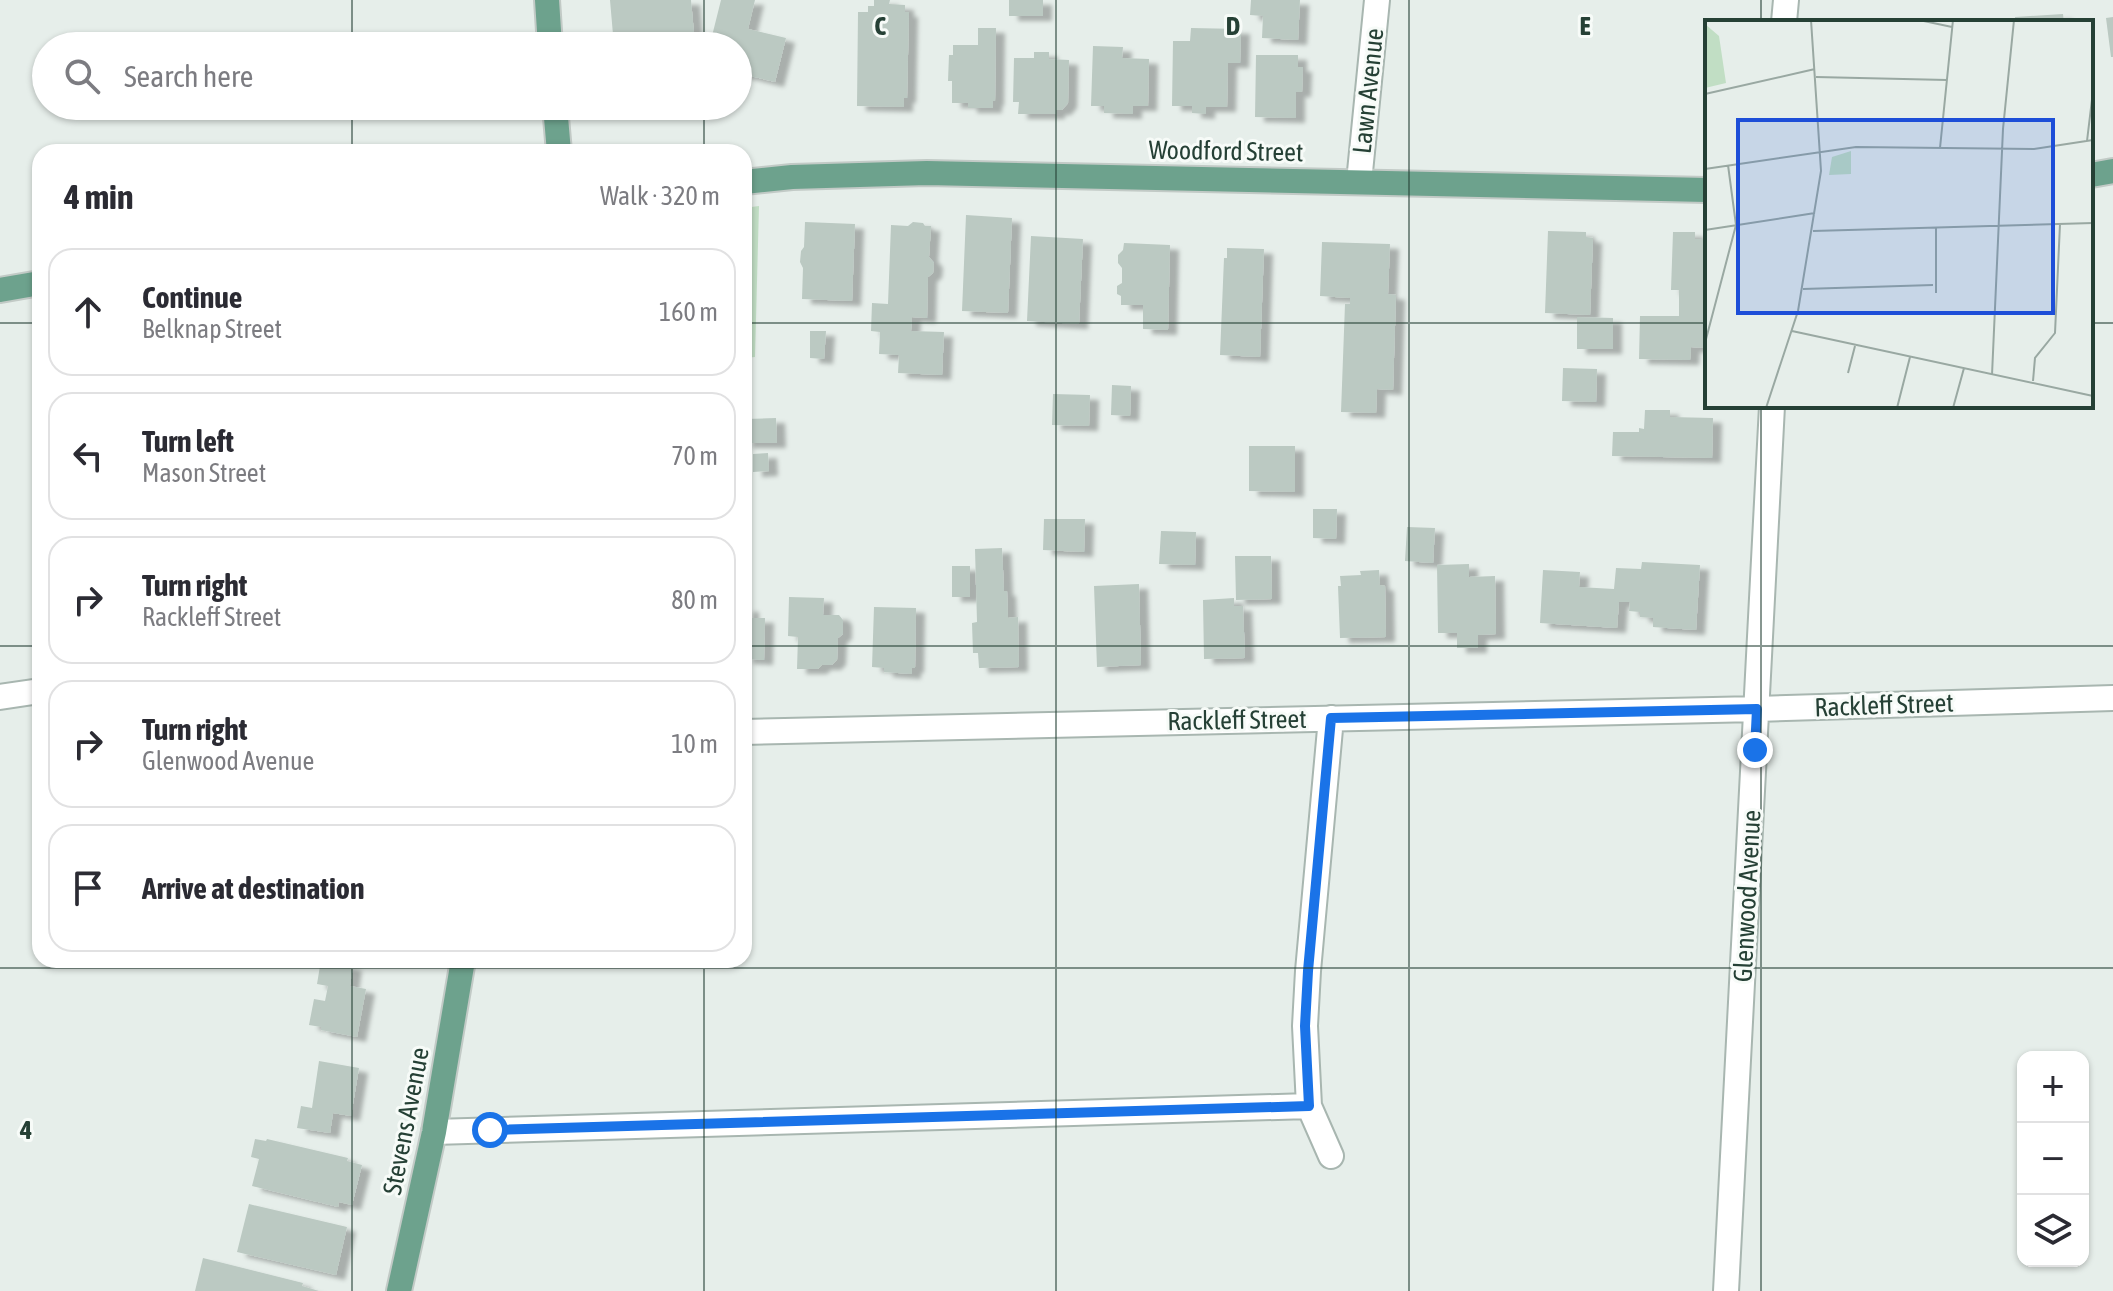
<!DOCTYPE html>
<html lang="en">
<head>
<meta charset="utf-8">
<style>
  :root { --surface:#fff; --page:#f7f7f7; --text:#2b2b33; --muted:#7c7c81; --line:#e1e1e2 }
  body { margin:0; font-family:"Asap Condensed",sans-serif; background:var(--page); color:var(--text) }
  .controls { position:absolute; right:24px; bottom:24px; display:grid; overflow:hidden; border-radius:16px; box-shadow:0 2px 6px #0004 }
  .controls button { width:72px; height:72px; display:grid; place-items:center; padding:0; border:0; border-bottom:2px solid var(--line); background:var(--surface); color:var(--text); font:40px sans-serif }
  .stop { position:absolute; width:24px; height:24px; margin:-18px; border:6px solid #1a73e8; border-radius:50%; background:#fff }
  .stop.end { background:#1a73e8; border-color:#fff; box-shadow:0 2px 8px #0008 }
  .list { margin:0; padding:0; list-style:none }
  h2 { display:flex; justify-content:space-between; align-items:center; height:104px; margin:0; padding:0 32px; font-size:34px }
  h2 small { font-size:26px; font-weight:400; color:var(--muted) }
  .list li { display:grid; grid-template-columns:52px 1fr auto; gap:24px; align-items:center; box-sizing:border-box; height:128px; margin:0 16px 16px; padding:0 16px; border:2px solid var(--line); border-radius:24px }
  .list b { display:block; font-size:30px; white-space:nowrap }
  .list p { margin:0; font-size:26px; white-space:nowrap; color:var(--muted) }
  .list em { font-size:26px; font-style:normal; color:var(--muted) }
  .icon { flex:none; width:44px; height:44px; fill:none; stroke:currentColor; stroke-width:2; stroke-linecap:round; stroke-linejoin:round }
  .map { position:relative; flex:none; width:2113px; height:1291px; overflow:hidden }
  .search { position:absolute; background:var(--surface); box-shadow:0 2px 6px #0004; left:32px; top:32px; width:720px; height:88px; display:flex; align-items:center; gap:20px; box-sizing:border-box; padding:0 28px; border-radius:44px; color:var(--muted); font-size:30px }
  .panel { position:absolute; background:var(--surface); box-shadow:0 2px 6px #0004; left:32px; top:144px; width:720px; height:824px; border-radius:24px }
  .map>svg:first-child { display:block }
  .green { fill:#c1dec4 }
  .building { fill:#bbc9c2; filter:url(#shadow) }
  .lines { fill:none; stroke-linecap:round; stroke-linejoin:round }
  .minor-casing { stroke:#a8b6b0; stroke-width:28 }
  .major-casing { stroke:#c2cac6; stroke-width:28 }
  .minor { stroke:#fff; stroke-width:24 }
  .major { stroke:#6da28d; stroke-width:24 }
  .route { stroke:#1a73e8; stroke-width:10 }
  .grid { fill:none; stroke:#254035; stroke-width:2; stroke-opacity:0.55 }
  .labels { text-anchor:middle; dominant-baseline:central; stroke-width:6; stroke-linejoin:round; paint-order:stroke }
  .street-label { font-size:26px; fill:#254035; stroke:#f7fbf8 }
  .inset-road { fill:none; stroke:#99a8a2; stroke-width:2 }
  .view { fill:#1d4ed8; fill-opacity:0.15; stroke:#1d4ed8; stroke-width:4 }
  .inset-edge { fill:none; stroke:#254035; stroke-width:4 }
  .grid-label { font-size:26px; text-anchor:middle; font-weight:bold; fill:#254035; stroke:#f7fbf8; stroke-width:6; stroke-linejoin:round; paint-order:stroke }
</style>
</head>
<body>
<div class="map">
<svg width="2113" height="1291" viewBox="0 0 2113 1291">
  <defs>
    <filter id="shadow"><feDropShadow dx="9" dy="5" stdDeviation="2" flood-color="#0004"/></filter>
  </defs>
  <rect width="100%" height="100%" fill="#e6eeea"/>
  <!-- green -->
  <path class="green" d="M759 206 755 357 744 358V208Z"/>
  <!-- building -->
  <path class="building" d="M610 0H691L695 45 614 46Z
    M721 0H755L748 29 786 38 775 82 738 73V46H725V43L711 40Z
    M874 0H890L889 4 905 5V12H909L907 98H904V107L857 106 858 12H868V6H874Z
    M1009 0H1043V16H1009Z
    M1251 0H1300L1298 40 1262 38 1263 16 1250 15Z
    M2063 14 2064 22H2015V17Z
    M2113 17V57H2111L2106 18Z
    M978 28H996L995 101H993V108H968V103H952V81H948L949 55H953V45H978Z
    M1191 28 1241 29 1240 63H1228L1227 107H1206V114L1192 113V106H1172L1173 41H1190Z
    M1093 46 1123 47 1122 58 1149 59 1148 106H1133V114L1104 113V106H1091Z
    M1034 52H1049V59L1069 60 1068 103 1062 110H1056V114H1018L1019 102H1013L1014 58H1034Z
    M1256 55H1298V67H1303L1302 92H1296V118L1255 117Z
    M966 215 1012 218 1008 313 962 311Z
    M805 222 855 224 852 301 802 299 803 268 800 262 801 251 804 247Z
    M913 222 923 223 925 226H931L929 257 934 263 933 273 928 277 927 318 912 317 911 331 944 332 942 375 898 373 899 355 879 354 880 332 871 331 872 303 888 304 891 225 908 226Z
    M1548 231 1586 232V237L1593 238 1590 315 1545 313Z
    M1673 232H1695V239H1707V348L1691 347 1690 360 1639 359 1640 316H1679V290H1671Z
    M1031 236 1083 239 1079 324 1027 321Z
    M1322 242 1390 244 1388 294 1396 295 1393 390 1377 389 1376 413 1341 412 1345 304H1350V298L1320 296Z
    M1124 243 1170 245 1168 330 1143 329V305H1121V296L1117 294V286L1122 283V268L1118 263V255L1123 250Z
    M1227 248 1264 249 1260 357 1220 355 1224 258H1227Z
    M1577 317 1613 318V349H1577Z
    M810 331H826L824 359 810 358Z
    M1563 368 1597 369 1596 402 1562 401Z
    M1112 385 1131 386 1130 416 1111 415Z
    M1053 394 1090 395 1089 426 1052 425Z
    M1645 410H1670V417L1713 418 1712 458 1612 456 1613 432H1639V428L1644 429Z
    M776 418 777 443H744V419Z
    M1249 446H1295V492L1249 491Z
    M768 453 769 471 753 472V454Z
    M1313 509H1337L1336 539 1313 538Z
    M1044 519H1085L1084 552 1043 550Z
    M1407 527 1435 528 1433 563 1405 561Z
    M1161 531 1196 532 1195 565 1159 564Z
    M1002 548 1004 591H1007L1008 618 1018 617 1019 667 979 668 978 653H973L972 623 977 622 975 549Z
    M1235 556H1271L1272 599 1236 600Z
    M1642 562 1700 565 1696 630 1653 627V618L1640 617V612L1629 611 1630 602H1619L1617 628 1540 623 1543 570 1580 572 1579 587 1614 589 1616 568 1641 569Z
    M1469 564V577L1495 576 1496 634 1478 635V648H1457V633H1438L1437 565Z
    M952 566H970V597H952Z
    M1379 570 1380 585 1385 586 1386 637 1340 638 1338 586H1341L1340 576 1361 575 1360 571Z
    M1139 584 1141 665 1097 667 1094 586Z
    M789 597 824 598 823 615H839L843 620V634L838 638 837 660 832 665H822L818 669H797L798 637 788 636Z
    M1234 598V606H1243L1245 658 1204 659 1203 600Z
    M744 607H750V618H765L764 660 744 659Z
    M874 607 916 608 915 668H912V674L884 672V668L872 667Z
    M321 960 353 966 350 986 366 989 357 1037 321 1030V1027L309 1025 314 999 325 1001 328 986 317 984Z
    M319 1061 359 1068 351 1116 333 1113 330 1133 297 1128 301 1106 312 1108Z
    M255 1139 266 1141 267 1139 348 1158 347 1161 362 1165 352 1205 339 1202 338 1207 252 1186 259 1159 251 1157Z
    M249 1204 347 1227 336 1275 237 1252Z
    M203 1258 303 1283 302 1286 319 1291H195Z"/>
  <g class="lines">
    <defs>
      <path id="minor" d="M1784 22 1786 0
        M1359 182 1377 0
        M0 697 40 691
        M1331 718 1308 971 1305 1026 1309 1106 1331 1156
        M744 732 1757 709 2113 698
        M434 1132 1309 1106
        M1726 1291 1772 406"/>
      <path id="major" d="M547 0 550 46
        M555 106 559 152
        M2091 175 2113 171
        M744 182 792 177 927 173 1707 190
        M0 290 40 283
        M399 1291 434 1132 463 960"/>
    </defs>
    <!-- minor casing -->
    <use href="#minor" class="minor-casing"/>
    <!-- major casing -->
    <use href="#major" class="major-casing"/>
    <!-- minor -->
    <use href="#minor" class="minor"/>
    <!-- major -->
    <use href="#major" class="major"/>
  </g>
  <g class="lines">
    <!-- route -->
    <path class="route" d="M490 1130 1309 1106 1305 1026 1308 971 1331 718 1757 709 1755 750"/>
  </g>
  <!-- grid -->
  <path class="grid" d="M352 0V46M704 0V46M1056 0V1291M1409 0V1291M1761 0V22M352 106V152M704 106V152M0 323H40M744 323H1707M2091 323H2113M1761 406V1291M0 646H40M744 646H2113M352 960V1291M704 960V1291M0 968H2113"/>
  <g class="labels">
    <!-- street labels -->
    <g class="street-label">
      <text transform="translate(1368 91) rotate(-84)">Lawn Avenue</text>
      <text transform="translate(1226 151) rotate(1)">Woodford Street</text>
      <text transform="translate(1884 705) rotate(-2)">Rackleff Street</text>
      <text transform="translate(1237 720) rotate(-1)">Rackleff Street</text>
      <text transform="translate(1747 896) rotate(-87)">Glenwood Avenue</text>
      <text transform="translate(406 1121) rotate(-79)">Stevens Avenue</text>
    </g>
  </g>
  <!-- overview -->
  <g transform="translate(1705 20)">
    <rect width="388" height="388" fill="#e6eeea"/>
    <path d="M0 4 14 16 21 63 0 68ZM146 131V154L124 155 127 137Z" fill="#c1dec4"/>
    <path class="inset-road" d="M214 0 247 7M111 57 242 60M0 74 110 49M382 121 388 71M235 128 248 0M0 149 151 127 329 129 388 120M231 208V273M0 210 110 193M108 211 388 203M98 269 228 265M87 311 388 376M0 323 31 205 23 145M143 353 150 326M287 355 298 109 309 0M328 361 330 338 350 313 355 204M61 388 93 291 116 151 106 0M192 388 205 337M248 388 259 348"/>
    <path class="view" d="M33 100H348V293H33Z"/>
    <rect width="388" height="388" class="inset-edge"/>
  </g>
  <g class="grid-label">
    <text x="880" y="35">C</text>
    <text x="1233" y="35">D</text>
    <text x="1585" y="35">E</text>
    <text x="26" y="1139">4</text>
  </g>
</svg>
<div class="controls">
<button>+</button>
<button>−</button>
<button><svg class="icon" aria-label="layers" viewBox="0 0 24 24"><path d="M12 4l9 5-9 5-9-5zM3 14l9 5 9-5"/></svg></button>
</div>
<div class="stop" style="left:490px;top:1130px"></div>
<div class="stop end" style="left:1755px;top:750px"></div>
<div class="search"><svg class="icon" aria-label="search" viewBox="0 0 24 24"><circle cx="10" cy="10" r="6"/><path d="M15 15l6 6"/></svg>Search here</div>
<section class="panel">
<h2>4 min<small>Walk · 320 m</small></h2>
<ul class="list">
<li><svg class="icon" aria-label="ahead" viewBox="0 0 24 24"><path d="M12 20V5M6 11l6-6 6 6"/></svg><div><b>Continue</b><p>Belknap Street</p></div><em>160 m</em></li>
<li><svg class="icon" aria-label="left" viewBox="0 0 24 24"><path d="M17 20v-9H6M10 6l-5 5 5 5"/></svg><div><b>Turn left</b><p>Mason Street</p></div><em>70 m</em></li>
<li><svg class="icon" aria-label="right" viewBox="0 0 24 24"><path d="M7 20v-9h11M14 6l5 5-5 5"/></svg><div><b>Turn right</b><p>Rackleff Street</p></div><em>80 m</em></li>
<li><svg class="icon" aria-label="right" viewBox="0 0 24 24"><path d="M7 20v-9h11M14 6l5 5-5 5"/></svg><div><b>Turn right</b><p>Glenwood Avenue</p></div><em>10 m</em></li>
<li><svg class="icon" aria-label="arrive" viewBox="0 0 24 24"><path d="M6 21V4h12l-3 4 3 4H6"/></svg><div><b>Arrive at destination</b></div></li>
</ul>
</section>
</div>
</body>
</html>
